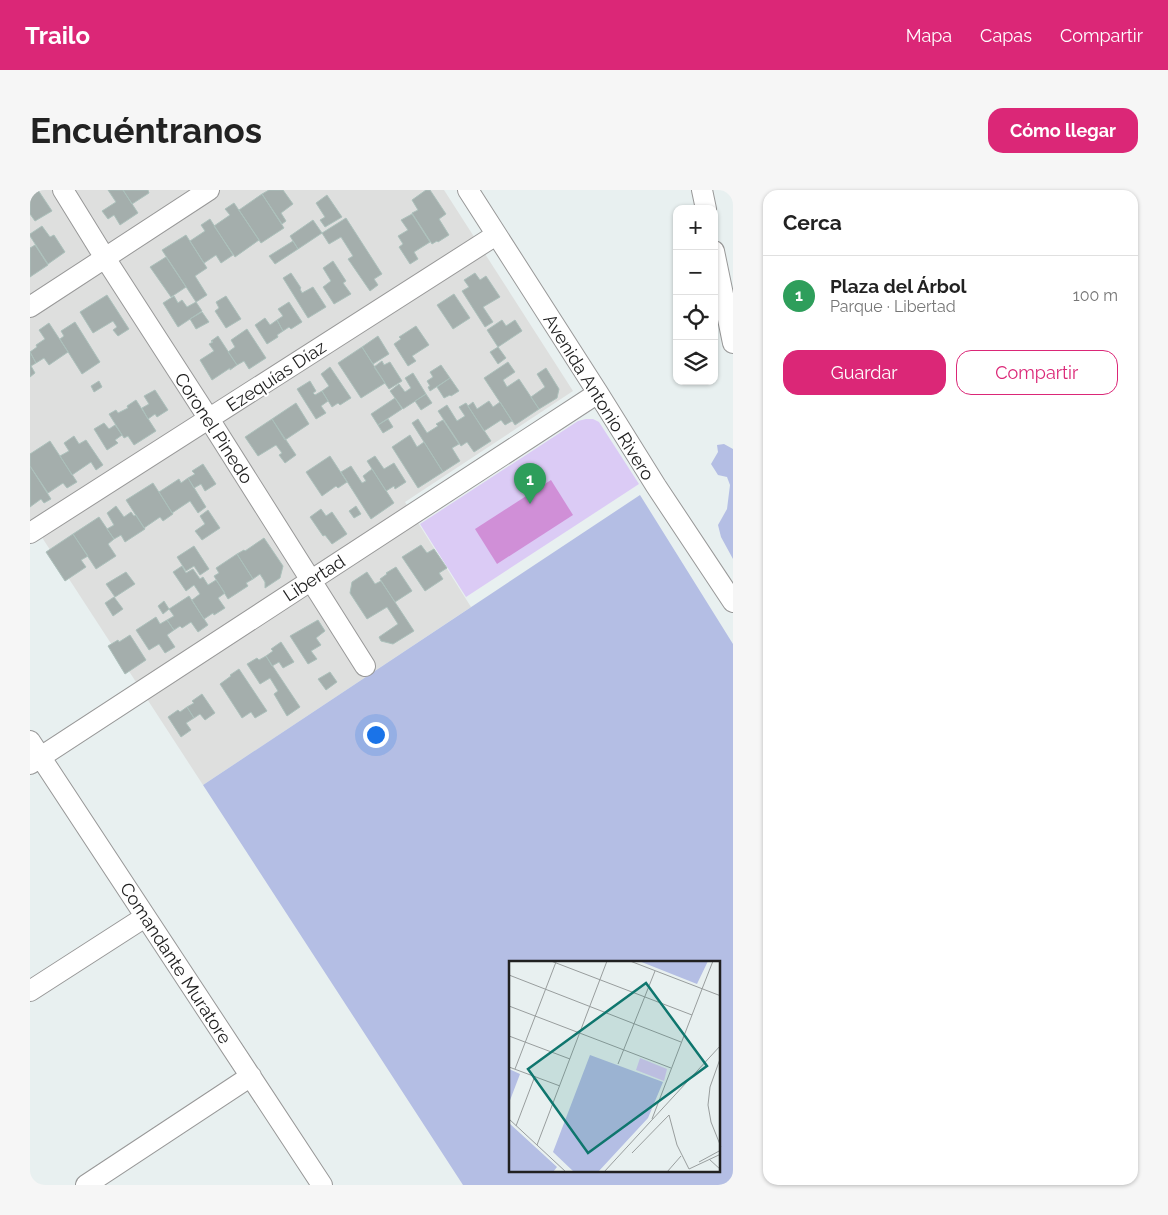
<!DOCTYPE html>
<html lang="es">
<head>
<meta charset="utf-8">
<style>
  :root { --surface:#fff; --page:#f6f6f6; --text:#222; --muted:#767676; --line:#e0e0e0; --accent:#db2777 }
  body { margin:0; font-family:Raleway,sans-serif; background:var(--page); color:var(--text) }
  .controls { position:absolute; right:15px; top:15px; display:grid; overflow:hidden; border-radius:10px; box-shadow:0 1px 4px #0004 }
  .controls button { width:45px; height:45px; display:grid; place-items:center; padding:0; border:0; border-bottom:1px solid var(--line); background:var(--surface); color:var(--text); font:25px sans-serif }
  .you { position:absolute; left:345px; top:544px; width:18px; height:18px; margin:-12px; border:4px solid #fff; border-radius:50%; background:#1a73e8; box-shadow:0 0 0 8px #1a73e833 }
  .badge { display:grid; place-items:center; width:32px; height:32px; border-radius:50%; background:var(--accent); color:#fff; font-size:16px; font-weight:700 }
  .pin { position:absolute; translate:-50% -41px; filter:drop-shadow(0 1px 2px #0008) }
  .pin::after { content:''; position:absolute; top:26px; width:18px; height:15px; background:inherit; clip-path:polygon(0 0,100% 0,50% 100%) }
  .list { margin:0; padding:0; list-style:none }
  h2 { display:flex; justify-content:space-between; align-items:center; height:65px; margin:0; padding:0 20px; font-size:21px }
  h2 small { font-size:16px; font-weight:400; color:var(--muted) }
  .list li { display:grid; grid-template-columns:32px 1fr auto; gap:15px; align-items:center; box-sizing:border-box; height:80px; padding:0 20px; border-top:1px solid var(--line) }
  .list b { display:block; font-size:19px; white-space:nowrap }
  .list p { margin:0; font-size:16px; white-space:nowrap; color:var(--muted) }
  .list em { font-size:16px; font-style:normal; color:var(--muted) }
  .actions { display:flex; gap:10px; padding:15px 20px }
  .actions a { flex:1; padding:11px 0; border:1px solid var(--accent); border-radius:15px; text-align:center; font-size:18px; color:var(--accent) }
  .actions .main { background:var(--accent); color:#fff }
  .icon { flex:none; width:28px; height:28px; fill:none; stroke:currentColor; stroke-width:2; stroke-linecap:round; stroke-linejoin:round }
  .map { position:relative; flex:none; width:703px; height:995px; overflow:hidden; border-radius:15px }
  header { display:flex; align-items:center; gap:30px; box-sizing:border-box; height:70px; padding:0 25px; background:var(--accent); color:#fff }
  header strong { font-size:24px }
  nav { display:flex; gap:28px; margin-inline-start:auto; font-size:18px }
  .intro { display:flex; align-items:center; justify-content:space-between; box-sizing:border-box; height:120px; padding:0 30px }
  h1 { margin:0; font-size:35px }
  .button { padding:12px 22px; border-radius:15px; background:var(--accent); color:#fff; font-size:18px; font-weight:700 }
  main { display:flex; gap:30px; padding:0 30px }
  aside { flex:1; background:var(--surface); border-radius:15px; box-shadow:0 1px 4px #0004 }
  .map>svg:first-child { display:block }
  .residential { fill:#dedfde }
  .grass { fill:#b4bee4; fill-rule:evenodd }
  .park { fill:#dbcbf5 }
  .pitch { fill:#d08fd7 }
  .building { fill:#a4aeac; stroke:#acc0bb }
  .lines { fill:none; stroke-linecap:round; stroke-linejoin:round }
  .minor-casing { stroke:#989898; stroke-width:22 }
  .minor { stroke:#fff; stroke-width:20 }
  .labels { text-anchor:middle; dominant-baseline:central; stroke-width:4; stroke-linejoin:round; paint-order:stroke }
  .street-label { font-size:18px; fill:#212121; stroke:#fff }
  .inset-road { fill:none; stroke:#989d9d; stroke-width:1 }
  .view { fill:#0f766e; fill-opacity:0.15; stroke:#0f766e; stroke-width:2.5 }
  .inset-edge { fill:none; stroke:#212121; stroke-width:2.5 }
</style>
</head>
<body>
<header>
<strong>Trailo</strong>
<nav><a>Mapa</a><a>Capas</a><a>Compartir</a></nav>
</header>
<div class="intro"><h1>Encuéntranos</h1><a class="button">Cómo llegar</a></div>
<main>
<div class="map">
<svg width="703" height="995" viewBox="0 0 703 995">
  <rect width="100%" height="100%" fill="#e8f0f0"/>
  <!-- residential -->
  <path class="residential" d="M0 0H414L543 201 375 312 441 417 173 595 0 329Z"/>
  <!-- grass -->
  <path class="grass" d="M694 254 703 259V369L691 347 688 335 697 319 700 295 697 287 688 285 681 274 688 262 687 255Z
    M610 305 703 454V995H433L173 595ZM480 772H689V981H480Z"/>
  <!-- park -->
  <path class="park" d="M556 229H563L569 232 609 294 436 407 390 334 548 231Z"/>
  <!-- pitch -->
  <path class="pitch" d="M521 290 543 325 467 374 445 339Z"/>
  <!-- building -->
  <path class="building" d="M8 0 22 21 5 31 0 24V6Z
    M78 0H93L108 23 90 35 84 25 78 29 72 21 86 12Z
    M93 0H118L119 3 102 14Z
    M239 0H253L263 14 251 23 256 31 252 34 232 4Z
    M396 0H400L416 24 409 29 419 45 408 52 407 51 402 54 382 23 388 20 382 10Z
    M232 4 254 38 231 53 209 20Z
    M297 5 312 27 295 37 290 30 295 27 286 13Z
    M204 13 229 50 205 67 184 36 200 25 195 19Z
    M382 24 400 52 384 62 388 69 380 74 369 57 373 54 368 46 378 40 371 30Z
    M316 28 352 84 344 89 348 95 340 101 318 69 323 66 311 47 299 54 292 43Z
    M180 29 203 65 191 73 186 65 174 73 160 51 175 41 171 35Z
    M283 30 292 43 268 59 260 46Z
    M12 36 20 47 24 45 35 62 18 74 0 46V44Z
    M156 45 177 78 165 86 177 105 166 112 132 60Z
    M263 51 268 59 245 74 239 66Z
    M5 55 18 75 0 87V58Z
    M136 67 156 97 141 107 120 77Z
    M303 71 316 91 313 93 321 104 304 114 293 97 301 91 293 78Z
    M261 83 271 98 270 99 272 103 283 97 296 117 278 128 253 88Z
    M445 83 450 90 456 86 470 107 453 117 463 132 455 137 432 101 439 97 434 90Z
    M424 104 440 128 423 139 407 115Z
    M77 105 99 139 88 146 83 140 87 137 83 131 63 143 50 122Z
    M144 106 148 113 152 110 157 117 166 112 172 121 148 137 133 113Z
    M196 106 211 129 196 138 185 121 189 118 186 112Z
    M259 112 272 132 261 139 259 137 253 141 247 130 253 126 248 119Z
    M172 122 179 132 166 139 160 129Z
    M235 128 240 135 247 130 253 141 247 145 248 147 237 154 225 135Z
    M472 130 476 136 485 130 492 141 468 157 457 140Z
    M45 132 70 172 52 184 30 149 34 146 31 141Z
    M19 133 38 162 19 175 14 168 6 173 0 162 7 157 6 155 15 149 9 140Z
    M386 136 399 155 382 166 386 171 378 176 364 154 371 149 369 147Z
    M217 139 236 168 219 179 214 171 207 175 198 162 205 157 201 150Z
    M188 146 207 175 200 180V178L182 190 170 170 184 161 179 154 183 152 181 151Z
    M348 146 359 164 343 174 332 157Z
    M332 157 355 193 331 208 308 173Z
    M468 157 476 168 468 174 460 162Z
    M0 162 6 173 1 176 5 183 0 187Z
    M352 171 354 175 360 172 372 191 359 199 344 177Z
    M478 172 485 182 473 190 477 197 489 189 509 219 485 235 454 188Z
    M411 175 420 188 400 201 398 197 400 196 397 191 403 187 400 182Z
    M300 177 321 208 310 215 308 213 302 217 292 201 299 196 291 184Z
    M516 178 529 199 527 208 509 219 501 207 515 197 507 184Z
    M383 183 396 204 373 219 360 201 369 194 375 202 381 198 375 188Z
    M420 188 429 201 421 206 420 205 414 208 407 197Z
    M69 191 72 197 64 202 61 196Z
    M280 191 286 201 283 203 285 205 292 201 298 211 291 216 296 223 286 229 267 199Z
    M125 200 138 220 127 227 125 224 118 229 112 218 119 214 114 206Z
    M396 204 402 213 391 220 385 211Z
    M365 208 372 219 348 235 341 224Z
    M106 210 126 241 104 255 98 246 94 248 79 224 86 220 88 223 98 218 97 216Z
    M459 211 463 217 470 212 482 231 475 235 471 230 454 241 438 216 443 212 447 219Z
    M266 213 279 234 255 250 242 229Z
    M436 213 461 251 444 262 437 252 431 256 408 221 417 215 427 231 435 226 429 217Z
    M242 229 266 265 255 273 249 265 252 263 246 255 228 266 215 247Z
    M358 229 363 237 353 243 348 235Z
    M388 229 397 243 408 236 406 234 413 230 429 254 422 258 430 271 413 282 382 233Z
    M74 233 79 239 85 235 92 245 85 250 88 253 77 260 64 239Z
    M380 245 387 257 394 252 413 282 388 298 362 257Z
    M44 246 49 254 56 250 73 275 66 280 61 272 42 285 30 266 39 261 34 253Z
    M20 251 47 292 37 298 33 293 18 303 0 276V264Z
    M300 266 317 292 308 298 306 296 292 306 276 282Z
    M345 266 354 279 364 273 376 292 365 299 364 296 356 301 337 271Z
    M173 274 186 294 175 301 171 294 164 298 158 288 165 284 162 281Z
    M0 276 21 309 14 313 11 309 0 317Z
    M321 276 332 293 336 291 333 286 342 279 364 313 341 329 311 282Z
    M158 288 176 317 168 323 160 311 142 323 129 302 149 289 151 293Z
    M123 293 143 324 133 331 130 327 114 338 96 310Z
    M86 316 94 327 101 322 104 326 106 325 115 339 95 352 91 345 84 349 77 339 84 335 77 323Z
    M326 316 331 324 324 328 319 321Z
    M291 319 296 326 302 322 317 344 302 354 295 345 293 346 280 327Z
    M178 320 190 338 172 350 165 341 175 334 170 326Z
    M69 327 84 349 78 354 86 366 66 379 43 344Z
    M43 344 58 366 51 370 56 377 35 391 16 362Z
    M234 348 253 376 250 388 235 398V392L230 384 223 389 207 364 214 360 215 361Z
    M391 355 397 363 404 359 417 378 409 383 413 389 395 401 372 367Z
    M164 356 179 379 170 385 164 376 156 381 147 367Z
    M207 364 223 389 216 393 218 396 198 409 184 386 189 383 186 378Z
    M152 376 156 383 163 379 170 389 173 387 178 395 186 390 195 403 188 408 195 418 184 425 183 423 174 429 162 410 170 404 164 395 156 401 143 382Z
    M366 377 382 401 365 412 350 389 357 384 356 383Z
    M96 382 105 394 85 407 76 394Z
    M337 382 345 394 351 391 384 441 363 454 351 451 349 447 368 434 357 417 337 429 320 403 322 392Z
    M159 406 178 435 168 442 161 432 152 438 150 436 144 440 137 430 144 426 139 419Z
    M84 407 93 419 83 426 75 413Z
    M134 411 139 419 133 424 128 416Z
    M126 427 130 434 137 430 144 440 137 445 145 457 135 463 129 454 119 460 106 440Z
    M288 430 295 441 286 448 291 455 281 461 287 469 278 474 260 446Z
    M100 445 116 470 95 484 78 456 88 450 89 452Z
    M251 452 264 472 253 478 249 472 242 476 236 466 243 461 241 459Z
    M236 466 270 517 257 526 244 504 248 501 240 488 230 494 217 474 227 468 229 470Z
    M209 479 237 521 225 528 221 522 212 528 190 494 201 486 200 485Z
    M300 482 307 492 296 500 288 489Z
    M172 504 185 523 175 530 170 524 164 528 157 517 164 513 162 511Z
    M157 517 164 528 156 533 161 540 151 547 138 527 148 520 150 522Z"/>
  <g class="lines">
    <defs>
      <path id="minor" d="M33 0 75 68 179 229 335 476
        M438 0 568 203 626 296 703 412
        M672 0 676 19
        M684 61 703 153
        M0 117 179 0
        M0 343 466 45
        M0 551 292 995
        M0 574 568 203
        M0 801 115 727
        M56 995 221 886"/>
    </defs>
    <!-- minor casing -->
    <use href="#minor" class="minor-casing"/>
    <!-- minor -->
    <use href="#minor" class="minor"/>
  </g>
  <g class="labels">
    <!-- street labels -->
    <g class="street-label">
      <text transform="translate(246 186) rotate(-33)">Ezequías Díaz</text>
      <text transform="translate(569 207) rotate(58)">Avenida Antonio Rivero</text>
      <text transform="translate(184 238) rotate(57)">Coronel Pinedo</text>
      <text transform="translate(284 388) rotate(-33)">Libertad</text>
      <text transform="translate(146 773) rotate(57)">Comandante Muratore</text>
    </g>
  </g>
  <!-- overview -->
  <g transform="translate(479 771)">
    <rect width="211" height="211" fill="#e8f0f0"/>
    <path d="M130 0H199L188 23ZM81 94 154 121 139 157 89 211H65L44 191ZM0 108 11 113 0 142ZM0 162 48 206 44 211H0Z" fill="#b4bee4"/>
    <path d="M131 97 158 108 155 120 127 109Z" fill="#dbcbf5"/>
    <path class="inset-road" d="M42 0 183 54M121 0 212 35M0 14 172 81M193 28 204 0M0 45 162 107M0 75 61 98M211 98 201 126 199 144 202 161 212 186M109 103 146 10M0 106 51 125M6 108 47 1M0 158 57 211M143 158 193 28M7 165 26 115M28 184 98 0M123 192 160 154 168 184 180 208 212 193M200 198 212 209M190 201 212 189M95 211 212 84M158 211 172 195"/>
    <path class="view" d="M137 22 198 105 79 192 19 108Z"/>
    <rect width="211" height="211" class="inset-edge"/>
  </g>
</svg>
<div class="controls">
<button>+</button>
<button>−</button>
<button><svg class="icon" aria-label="locate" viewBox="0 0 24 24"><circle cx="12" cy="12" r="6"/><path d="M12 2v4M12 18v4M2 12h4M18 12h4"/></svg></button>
<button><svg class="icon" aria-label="layers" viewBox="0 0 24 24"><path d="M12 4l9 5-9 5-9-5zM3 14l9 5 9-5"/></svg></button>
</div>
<div class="you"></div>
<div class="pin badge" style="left:500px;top:314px;background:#2e9e5b">1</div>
</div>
<aside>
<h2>Cerca<small></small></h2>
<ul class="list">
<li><span class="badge" style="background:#2e9e5b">1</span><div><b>Plaza del Árbol</b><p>Parque · Libertad</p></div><em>100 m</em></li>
</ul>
<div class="actions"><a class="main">Guardar</a><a>Compartir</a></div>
</aside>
</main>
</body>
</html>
